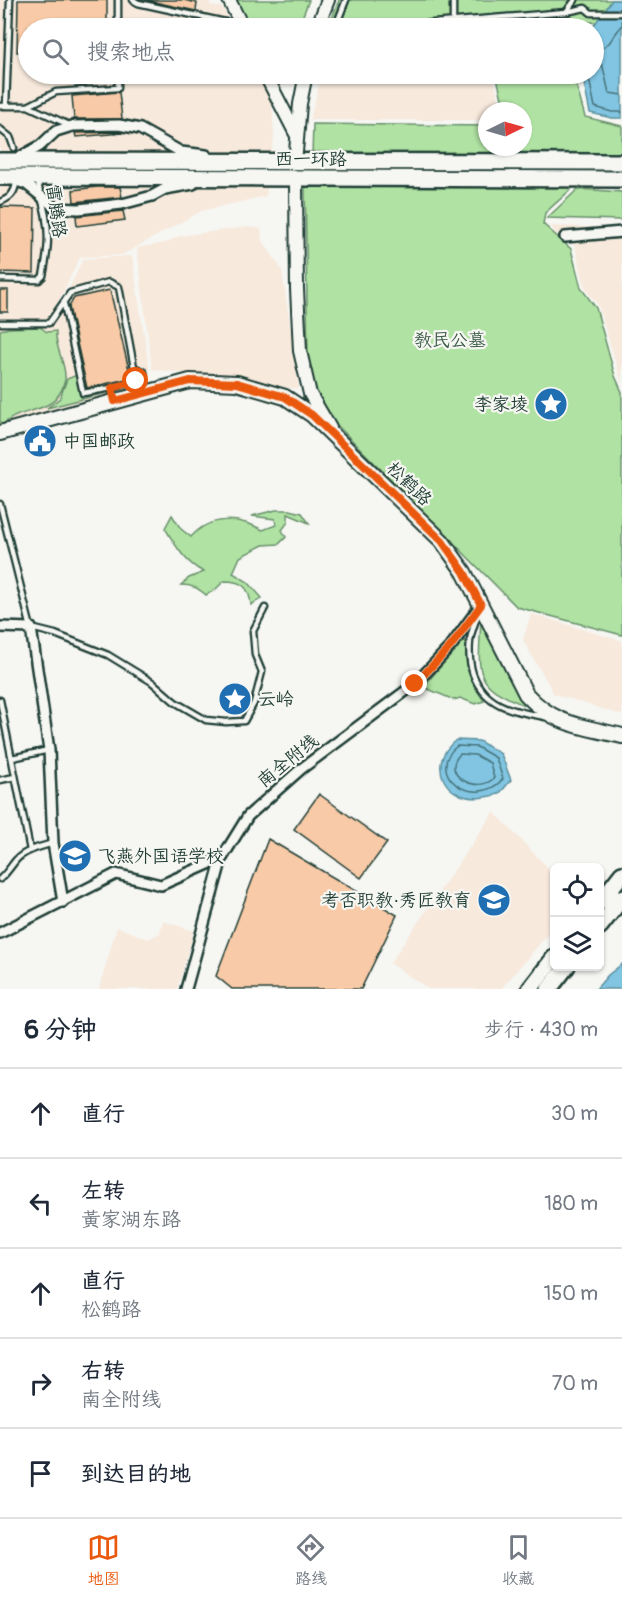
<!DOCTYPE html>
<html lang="zh">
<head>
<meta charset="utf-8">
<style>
  :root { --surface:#fff; --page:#f2f2f3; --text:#1f2937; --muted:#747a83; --line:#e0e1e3; --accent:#ea580c }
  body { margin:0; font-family:Pangolin,"LXGW WenKai TC",sans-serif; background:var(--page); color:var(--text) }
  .controls { position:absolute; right:18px; bottom:18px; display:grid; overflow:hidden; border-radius:9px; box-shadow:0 2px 4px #0004 }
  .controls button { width:54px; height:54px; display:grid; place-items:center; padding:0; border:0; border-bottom:2px solid var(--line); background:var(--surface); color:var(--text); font:30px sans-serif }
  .compass { position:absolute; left:478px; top:102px; width:54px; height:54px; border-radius:50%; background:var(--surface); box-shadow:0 2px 4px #0004; rotate:85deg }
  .stop { position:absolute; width:18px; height:18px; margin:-14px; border:4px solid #ea580c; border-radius:50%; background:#fff }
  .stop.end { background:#ea580c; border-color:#fff; box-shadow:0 2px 6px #0008 }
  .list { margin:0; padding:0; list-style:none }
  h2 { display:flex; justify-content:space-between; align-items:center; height:78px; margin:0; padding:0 24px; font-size:26px }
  h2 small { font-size:20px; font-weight:400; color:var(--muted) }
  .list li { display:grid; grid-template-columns:39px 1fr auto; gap:18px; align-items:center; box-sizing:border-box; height:90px; padding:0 24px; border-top:2px solid var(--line) }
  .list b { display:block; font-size:22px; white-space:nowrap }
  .list p { margin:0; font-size:20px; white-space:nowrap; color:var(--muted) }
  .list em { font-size:20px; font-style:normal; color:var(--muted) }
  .icon { flex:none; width:33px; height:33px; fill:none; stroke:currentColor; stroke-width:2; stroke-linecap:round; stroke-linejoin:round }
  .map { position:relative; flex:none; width:622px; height:989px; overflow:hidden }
  .search { position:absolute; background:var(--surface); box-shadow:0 2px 4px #0004; left:18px; right:18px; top:18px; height:66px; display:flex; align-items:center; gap:15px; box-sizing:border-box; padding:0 21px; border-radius:33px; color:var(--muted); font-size:22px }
  .sheet { height:528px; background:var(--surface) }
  nav { display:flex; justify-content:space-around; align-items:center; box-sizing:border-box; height:84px; border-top:2px solid var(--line); background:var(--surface); font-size:16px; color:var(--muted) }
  nav a { display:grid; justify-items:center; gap:3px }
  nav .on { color:var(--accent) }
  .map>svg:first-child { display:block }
  .built { fill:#f7e9dc }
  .green { fill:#b0e2a3; stroke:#68906c; stroke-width:1.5 }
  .water { fill:#81c5e2; stroke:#5a8f9c; stroke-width:1.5 }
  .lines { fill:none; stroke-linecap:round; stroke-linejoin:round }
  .shore { stroke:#46737a; stroke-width:1.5 }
  .building { fill:#f8caa7; stroke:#1f3d34; stroke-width:1.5 }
  .service-casing { stroke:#1f3d34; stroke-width:9 }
  .minor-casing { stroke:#1f3d34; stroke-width:14 }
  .tertiary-casing { stroke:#1f3d34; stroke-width:16 }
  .secondary-casing { stroke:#1f3d34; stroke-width:18 }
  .trunk-casing { stroke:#1f3d34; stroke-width:20 }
  .service { stroke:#f6f6f2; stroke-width:4.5 }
  .minor { stroke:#f6f6f2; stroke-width:9 }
  .tertiary { stroke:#f6f6f2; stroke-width:12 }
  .secondary { stroke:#f6f6f2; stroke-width:14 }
  .trunk { stroke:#f6f6f2; stroke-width:15 }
  .route { stroke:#ea580c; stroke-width:8 }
  .labels { text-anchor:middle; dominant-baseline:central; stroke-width:4.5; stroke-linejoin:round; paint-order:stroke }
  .street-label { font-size:18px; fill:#1f3d34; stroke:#f6f6f2 }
  .park-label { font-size:18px; fill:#3c5e4a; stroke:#f6f6f2 }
  .poi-label { font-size:18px; fill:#1f3d34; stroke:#f6f6f2; text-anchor:start }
</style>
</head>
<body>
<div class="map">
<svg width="622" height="989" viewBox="0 0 622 989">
  <rect width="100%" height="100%" fill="#f6f6f2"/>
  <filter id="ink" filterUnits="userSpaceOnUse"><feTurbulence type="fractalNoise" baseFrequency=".0167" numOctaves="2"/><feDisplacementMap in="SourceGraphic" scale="12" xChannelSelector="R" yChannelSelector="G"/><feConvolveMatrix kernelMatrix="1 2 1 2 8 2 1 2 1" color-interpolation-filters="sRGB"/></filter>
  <g filter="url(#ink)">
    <!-- built -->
    <path class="built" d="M0 0H209L211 6 223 8 233 28H28V74H257L272 104 274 136 266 196 201 211 122 255 80 257 49 321 0 323Z
      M322 74H493L501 111H487V120H310Z
      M551 226 622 228V383L598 305 586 290 575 246 555 233Z
      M247 227 261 229 262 240 282 270 299 389 152 369 137 248 165 243 180 236Z
      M132 256 152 387 0 426V325L52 324 83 259Z
      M531 614 622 641V715L554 694 523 640Z
      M494 812 554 874V927L501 989H429L390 963Z
      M163 921 194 931 177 989H99L117 927 148 939 160 933Z"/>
    <!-- green -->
    <path class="green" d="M221 0H309L298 28H239Z
      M339 0H622V22L495 23 437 28H328Z
      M496 74H573L585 117 622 126V156H312L313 124 487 126V147H523V111H505Z
      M305 184H577L545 213 543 224 571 249 581 288 596 308 615 376 622 392V635L517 607 334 422 316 394 308 358Z
      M578 189 622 192V220L547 218Z
      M40 327 47 332 56 331C54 346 65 361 65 376 66 380 63 385 62 389 52 410 34 408 16 416 10 418 6 423 0 425V330L9 328Z
      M77 375 82 394 97 391 102 394 47 408 60 398 67 379Z
      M276 510H290L302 513 309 523 288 514V522L282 530 286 537 279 544 263 545 240 557 233 573 248 582 262 598 251 605C249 587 243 581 224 581L216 589 206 595C198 588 192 585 181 585L189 578 204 572C186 564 175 545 165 528L172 515 181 529 191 537C210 515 238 517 263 530L276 525 275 519 252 516Z
      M481 617 530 707C470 685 479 674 481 617Z
      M466 640C465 664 470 682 484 701L475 704 460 698 454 700 423 687 462 642Z"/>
    <!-- water -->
    <path class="water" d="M612 0H622V118H612L590 113 582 74H594L592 28Z
      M456 740 479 741 501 754 511 780C507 784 503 791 498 794 495 796 488 796 484 797 447 804 424 765 456 740Z
      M622 964V989H596L608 975Z"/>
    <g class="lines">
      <!-- shore -->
      <path class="shore" d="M622 25 609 43 594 53 603 67 609 93 622 95
        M588 74 595 107 612 112H622
        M457 746 477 747 496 758 503 779C474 811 423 773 457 746Z
        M460 754 475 755 490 763 494 778C478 795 439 775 460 754Z"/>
    </g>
    <!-- building -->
    <path class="building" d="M18 0H107V28H28V52H17Z
      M145 0H184L197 3 196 11Z
      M119 92 122 119H74L72 96Z
      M118 132 123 133 76 137 75 133Z
      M97 187H120L122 197 74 202 73 190Z
      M0 207 35 208 34 273 0 272Z
      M123 211 125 220 77 226 76 216Z
      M0 290H8V312H0Z
      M110 290 131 378 87 388 69 307 74 298Z
      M319 794 387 843 361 878 294 829Z
      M268 839 397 915 361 989H232L216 976Z"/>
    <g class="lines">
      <defs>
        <path id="service" d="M118 0V28
          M133 0 138 3 239 25
          M566 12 585 8 591 13H622
          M453 22V0
          M335 28 346 0
          M374 28 566 12 575 0
          M0 106H28L69 125
          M6 106 10 0
          M28 106 56 92 118 88V74
          M0 129 10 137 14 148
          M0 202C10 198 14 194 16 184
          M0 279 39 280 43 276C47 256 50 238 46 218 44 203 39 196 38 180
          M64 304 83 393 112 388
          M0 323H49L70 293 109 282 119 287 134 367 144 372 145 383
          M114 399 112 388 136 381 134 367
          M0 504 31 628 55 634 108 655 152 682 175 702 206 720 226 722 244 721 254 703 262 672 255 655 253 631 265 608
          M478 614C475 623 471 632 470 641 469 651 470 665 473 674 485 707 514 711 545 717
          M0 700 30 850
          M12 758 49 750
          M0 780 15 777
          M0 879C7 873 11 866 16 860 25 850 41 847 53 843"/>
        <path id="minor" d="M20 157 40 146 56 131 72 126 119 125 140 129 181 152 206 155
          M16 181 26 184 56 208 79 209 122 204 152 196 165 189 193 184
          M565 237 622 232
          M0 627 31 628 49 750 53 843 63 902
          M0 933 116 874 161 885 222 858
          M186 989 222 858 248 816 301 769 415 684 451 646 481 605"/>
        <path id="tertiary" d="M229 0 243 28
          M317 28 328 0
          M265 74 296 134
          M296 152 300 104 306 74
          M296 184 297 289 300 351 310 394 330 428"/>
        <path id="secondary" d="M0 433 190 381 237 383 285 397 312 415 442 541 464 572 526 694C555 726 582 726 622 736"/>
        <path id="trunk" d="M0 161 622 162
          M0 177 622 179
          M600 902 622 874
          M600 926 622 898
          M530 989 554 958
          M549 989 567 966"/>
      </defs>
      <!-- service casing -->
      <use href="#service" class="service-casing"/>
      <!-- minor casing -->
      <use href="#minor" class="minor-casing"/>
      <!-- tertiary casing -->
      <use href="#tertiary" class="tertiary-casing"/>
      <!-- secondary casing -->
      <use href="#secondary" class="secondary-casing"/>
      <!-- trunk casing -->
      <use href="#trunk" class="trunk-casing"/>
      <!-- service -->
      <use href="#service" class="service"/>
      <!-- minor -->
      <use href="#minor" class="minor"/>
      <!-- tertiary -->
      <use href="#tertiary" class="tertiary"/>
      <!-- secondary -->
      <use href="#secondary" class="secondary"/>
      <!-- trunk -->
      <use href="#trunk" class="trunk"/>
    </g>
  </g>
  <g class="lines" filter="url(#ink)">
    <!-- route -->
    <path class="route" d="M136 381 112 388 115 401 190 381 237 383 285 397 312 415 442 541 464 572 481 605 451 646 415 684"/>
  </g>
  <!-- icons -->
  <defs>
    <symbol id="sight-disc" viewBox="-11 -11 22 22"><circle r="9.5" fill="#1f6fb2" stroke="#f6f6f2"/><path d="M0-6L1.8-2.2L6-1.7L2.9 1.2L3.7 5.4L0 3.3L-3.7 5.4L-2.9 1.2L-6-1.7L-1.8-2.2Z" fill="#fff"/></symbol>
    <symbol id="civic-disc" viewBox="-11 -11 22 22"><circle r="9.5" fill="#1f6fb2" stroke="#f6f6f2"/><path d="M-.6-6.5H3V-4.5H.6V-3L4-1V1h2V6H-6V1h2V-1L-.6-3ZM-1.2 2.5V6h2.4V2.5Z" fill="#fff"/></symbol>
    <symbol id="school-disc" viewBox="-11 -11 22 22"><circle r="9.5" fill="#1f6fb2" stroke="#f6f6f2"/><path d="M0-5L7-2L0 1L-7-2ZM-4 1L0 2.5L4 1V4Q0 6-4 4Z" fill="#fff"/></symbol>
    <symbol id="university-disc" viewBox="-11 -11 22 22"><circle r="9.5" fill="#1f6fb2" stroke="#f6f6f2"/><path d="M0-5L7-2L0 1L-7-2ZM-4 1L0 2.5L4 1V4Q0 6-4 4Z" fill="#fff"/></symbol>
  </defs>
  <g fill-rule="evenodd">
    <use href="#sight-disc" x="532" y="385" width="38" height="38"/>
    <use href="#civic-disc" x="21" y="422" width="38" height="38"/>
    <use href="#sight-disc" x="216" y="680" width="38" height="38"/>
    <use href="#school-disc" x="56" y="837" width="38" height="38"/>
    <use href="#university-disc" x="475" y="881" width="38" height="38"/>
  </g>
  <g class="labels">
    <!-- street labels -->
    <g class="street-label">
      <text x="311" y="159">西一环路</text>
      <text transform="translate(56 211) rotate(82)">雷腾路</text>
      <text transform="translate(409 484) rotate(44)">松鹤路</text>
      <text transform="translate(288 761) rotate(-39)">南全附线</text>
    </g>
    <!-- park labels -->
    <g class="park-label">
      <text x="450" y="340">教民公墓</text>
    </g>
    <!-- poi labels -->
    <g class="poi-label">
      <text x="528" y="404" text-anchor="end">李家堎</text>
      <text x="63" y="441">中国邮政</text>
      <text x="258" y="699">云岭</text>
      <text x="98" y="856">飞燕外国语学校</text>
      <text x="471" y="900" text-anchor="end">考否职教·秀匠教育</text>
    </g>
  </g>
</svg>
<div class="controls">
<button><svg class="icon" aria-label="locate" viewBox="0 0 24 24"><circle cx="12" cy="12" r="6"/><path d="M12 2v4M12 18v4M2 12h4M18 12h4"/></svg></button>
<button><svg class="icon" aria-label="layers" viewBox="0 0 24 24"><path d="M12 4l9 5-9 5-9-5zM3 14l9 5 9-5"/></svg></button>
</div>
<svg class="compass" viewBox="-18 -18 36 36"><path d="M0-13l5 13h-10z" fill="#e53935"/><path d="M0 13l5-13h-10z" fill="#747a83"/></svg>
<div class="stop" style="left:136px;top:381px"></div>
<div class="stop end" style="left:415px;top:684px"></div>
<div class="search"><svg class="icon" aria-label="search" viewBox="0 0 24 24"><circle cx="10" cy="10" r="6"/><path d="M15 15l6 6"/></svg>搜索地点</div>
</div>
<section class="sheet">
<h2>6 分钟<small>步行 · 430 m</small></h2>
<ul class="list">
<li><svg class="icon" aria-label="ahead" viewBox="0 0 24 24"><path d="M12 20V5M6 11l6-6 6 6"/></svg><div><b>直行</b></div><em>30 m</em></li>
<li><svg class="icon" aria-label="left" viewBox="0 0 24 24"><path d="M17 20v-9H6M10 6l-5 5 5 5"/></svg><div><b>左转</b><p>黄家湖东路</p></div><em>180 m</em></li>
<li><svg class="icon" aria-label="ahead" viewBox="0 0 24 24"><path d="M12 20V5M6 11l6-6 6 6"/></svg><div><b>直行</b><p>松鹤路</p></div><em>150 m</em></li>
<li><svg class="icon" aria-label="right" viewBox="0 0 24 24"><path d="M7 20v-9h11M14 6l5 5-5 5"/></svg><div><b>右转</b><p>南全附线</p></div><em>70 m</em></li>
<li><svg class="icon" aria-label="arrive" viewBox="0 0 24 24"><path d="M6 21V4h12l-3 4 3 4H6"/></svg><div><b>到达目的地</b></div></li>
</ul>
</section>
<nav>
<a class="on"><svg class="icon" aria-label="map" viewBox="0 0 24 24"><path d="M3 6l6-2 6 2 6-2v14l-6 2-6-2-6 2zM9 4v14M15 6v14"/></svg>地图</a>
<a><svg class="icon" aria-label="directions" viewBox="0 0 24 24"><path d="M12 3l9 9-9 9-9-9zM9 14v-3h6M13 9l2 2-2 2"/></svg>路线</a>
<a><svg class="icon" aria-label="saved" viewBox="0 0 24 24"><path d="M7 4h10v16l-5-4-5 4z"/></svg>收藏</a>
</nav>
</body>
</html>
